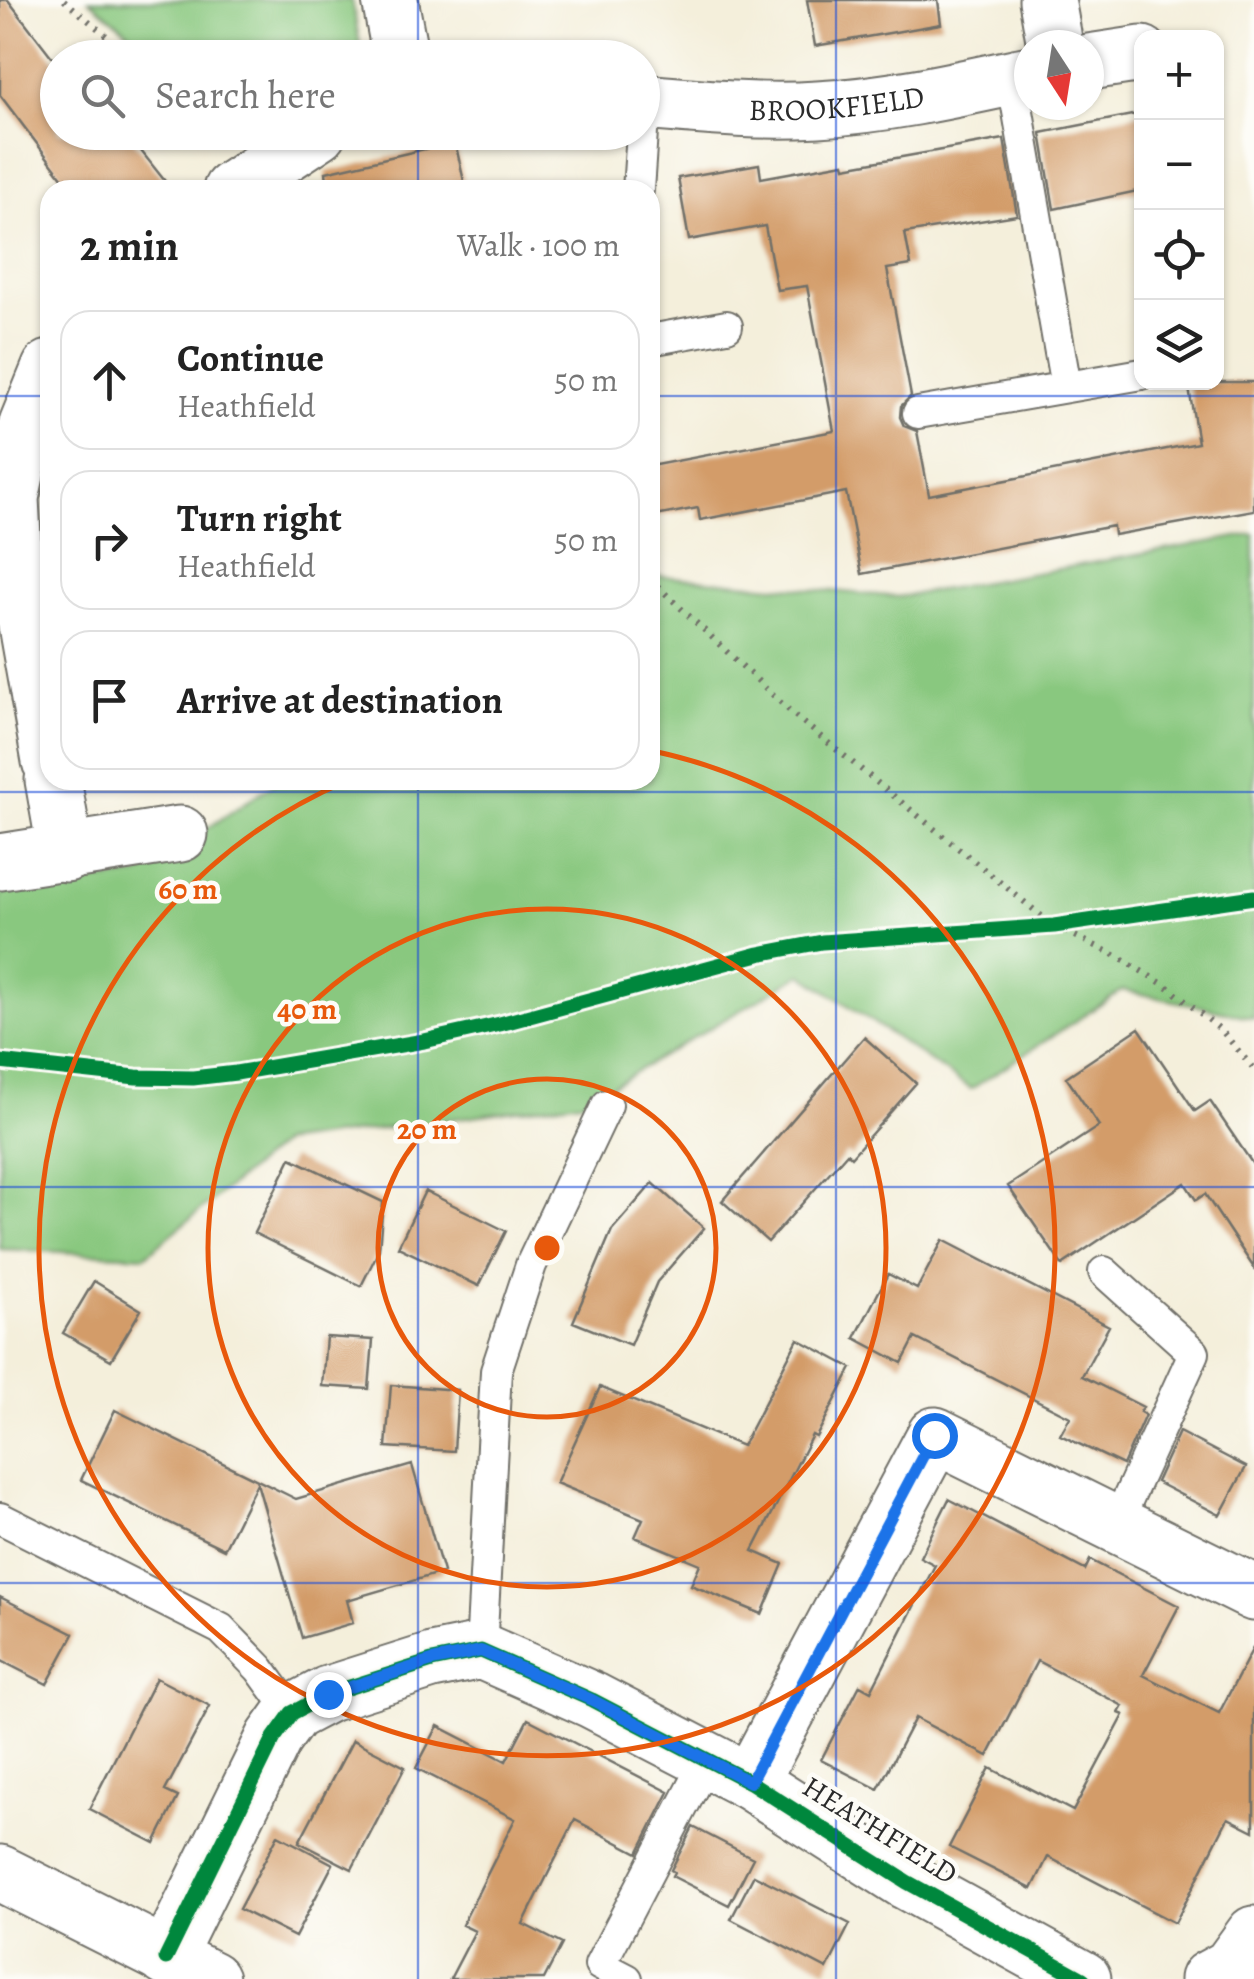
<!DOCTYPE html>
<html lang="en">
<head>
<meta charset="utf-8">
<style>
  :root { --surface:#fff; --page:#f6f6f6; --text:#222; --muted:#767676; --line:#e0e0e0 }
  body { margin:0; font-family:Alegreya,serif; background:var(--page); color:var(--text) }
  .controls { position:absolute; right:30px; top:30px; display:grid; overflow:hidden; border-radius:20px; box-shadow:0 2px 8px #0004 }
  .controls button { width:90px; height:90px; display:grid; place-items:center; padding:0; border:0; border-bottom:2px solid var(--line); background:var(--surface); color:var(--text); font:50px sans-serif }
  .compass { position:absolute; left:1014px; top:30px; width:90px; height:90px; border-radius:50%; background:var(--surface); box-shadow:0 2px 8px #0004; rotate:168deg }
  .stop { position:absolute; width:30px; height:30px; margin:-22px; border:8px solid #1a73e8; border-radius:50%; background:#fff }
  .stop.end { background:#1a73e8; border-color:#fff; box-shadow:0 2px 10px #0008 }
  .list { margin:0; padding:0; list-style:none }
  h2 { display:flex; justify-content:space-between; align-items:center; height:130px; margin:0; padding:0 40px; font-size:42px }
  h2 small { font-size:32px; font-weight:400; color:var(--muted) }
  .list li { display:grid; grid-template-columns:65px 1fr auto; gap:30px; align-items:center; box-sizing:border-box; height:140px; margin:0 20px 20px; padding:0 20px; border:2px solid var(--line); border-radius:30px }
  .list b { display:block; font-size:38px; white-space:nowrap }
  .list p { margin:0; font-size:32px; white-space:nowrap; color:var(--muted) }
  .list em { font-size:32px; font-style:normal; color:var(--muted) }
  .icon { flex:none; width:55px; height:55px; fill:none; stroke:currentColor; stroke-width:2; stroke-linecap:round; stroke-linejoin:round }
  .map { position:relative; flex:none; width:1254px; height:1979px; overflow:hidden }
  .search { position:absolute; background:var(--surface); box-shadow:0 2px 8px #0004; left:40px; top:40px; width:620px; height:110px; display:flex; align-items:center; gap:25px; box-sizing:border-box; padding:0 35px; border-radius:55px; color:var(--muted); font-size:38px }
  .panel { position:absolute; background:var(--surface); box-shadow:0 2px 8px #0004; left:40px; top:180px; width:620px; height:610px; border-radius:30px }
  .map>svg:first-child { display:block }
  .green { fill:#89c87f; stroke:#5a7a55; stroke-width:2.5 }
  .building { fill:#d39c69 }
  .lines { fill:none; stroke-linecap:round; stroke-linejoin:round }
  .service-casing { stroke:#717069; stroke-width:34 }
  .minor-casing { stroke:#717069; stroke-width:59 }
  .secondary-casing { stroke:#717069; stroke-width:59 }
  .path { stroke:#717069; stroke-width:6; stroke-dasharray:2.5 8; stroke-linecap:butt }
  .service { stroke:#fff; stroke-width:30 }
  .minor { stroke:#fff; stroke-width:55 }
  .secondary { stroke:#fff; stroke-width:55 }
  .cycleway-casing { stroke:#fdfcf7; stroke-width:21 }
  .cycleway { stroke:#00873e; stroke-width:15 }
  .route { stroke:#1a73e8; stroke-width:12 }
  .grid { fill:none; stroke:#1d4ed8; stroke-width:2.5; stroke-opacity:0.55 }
  .ring { fill:none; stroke:#e8590c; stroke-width:5 }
  .labels { text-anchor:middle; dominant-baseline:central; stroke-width:9; stroke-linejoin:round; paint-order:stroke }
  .street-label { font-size:30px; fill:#2b2b2b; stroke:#fdfcf7 }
  .centre { fill:#e8590c; stroke:#fdfcf7; stroke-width:5 }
  .ring-label { font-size:30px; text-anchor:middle; font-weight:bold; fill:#e8590c; stroke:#fdfcf7; stroke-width:9; stroke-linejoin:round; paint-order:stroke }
</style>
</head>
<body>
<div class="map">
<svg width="1254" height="1979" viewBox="0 0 1254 1979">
  <rect width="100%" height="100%" fill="#fdfcf7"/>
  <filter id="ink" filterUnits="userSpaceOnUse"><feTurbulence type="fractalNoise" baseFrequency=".01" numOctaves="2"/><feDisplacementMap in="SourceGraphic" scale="20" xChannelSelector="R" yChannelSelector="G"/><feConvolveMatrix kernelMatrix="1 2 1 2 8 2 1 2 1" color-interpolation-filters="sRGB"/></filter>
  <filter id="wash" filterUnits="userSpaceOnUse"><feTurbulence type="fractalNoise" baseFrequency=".0048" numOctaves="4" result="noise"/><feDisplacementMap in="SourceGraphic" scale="40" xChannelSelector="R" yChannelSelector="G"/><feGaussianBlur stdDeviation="2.25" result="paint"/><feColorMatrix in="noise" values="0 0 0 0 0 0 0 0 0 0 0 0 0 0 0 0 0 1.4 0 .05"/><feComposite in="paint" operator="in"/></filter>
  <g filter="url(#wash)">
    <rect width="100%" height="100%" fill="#f4efdb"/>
    <!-- green -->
    <path class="green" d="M89 0H352L362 56 150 57 131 34Z
      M1254 534V1018L1123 990 971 1089 802 974 587 1100 282 1143 145 1256 0 1249V893L138 875 279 780H650V575L900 597Z"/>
    <g id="blocks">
      <!-- building -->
      <path class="building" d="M0 0H8L58 65V132H126L172 190H72L0 95Z
        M807 0H938L941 24 815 46Z
        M1142 113V190L1054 209 1041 133Z
        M1004 139 1017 215 905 233 911 265 887 269 911 396 901 406 900 417 904 426 917 431 929 495 1198 443 1188 382H1254V510L1114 535 1113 526 862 574 846 492 700 520 698 508 650 517V466L834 431 807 286 777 290 765 226 689 240 678 178 759 164 761 178 844 163 845 167Z
        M455 142 466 190H328L326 172Z
        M1139 1028 1195 1111 1210 1101 1254 1166V1268L1205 1194 1196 1200 1185 1183 1062 1265 1008 1186 1099 1126 1066 1077Z
        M864 1037 916 1083 851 1157 847 1153 768 1242 722 1201Z
        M291 1158 383 1202 379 1250 361 1286 254 1233Z
        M653 1183 704 1228 657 1282 630 1345 573 1322 612 1230Z
        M425 1191 506 1231 479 1286 398 1247Z
        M943 1240 1109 1326 1082 1376 1143 1407 1140 1412 1145 1415 1123 1465 1060 1435 1070 1417 915 1338 902 1363 855 1338 888 1274 917 1289Z
        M94 1281 141 1310 111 1360 63 1333Z
        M326 1337 373 1340 369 1389 322 1386Z
        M798 1339 852 1368 816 1437 812 1435 753 1551 783 1564 762 1614 691 1585 700 1564 635 1537 643 1519 556 1483 600 1387 742 1446Z
        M391 1385 458 1390 454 1451 386 1447Z
        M115 1410 296 1499 412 1465 443 1572 347 1600 353 1623 302 1638 257 1483 224 1549 81 1480Z
        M1179 1432 1246 1467 1220 1515 1156 1482Z
        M949 1499 1085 1570 1090 1560 1179 1606 1143 1675 1219 1713 1254 1646V1831L1228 1818 1175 1923 1048 1857 1032 1889 949 1847 990 1768 1073 1811 1124 1715 1119 1713 1123 1706 1037 1661 988 1756 915 1718 878 1789 821 1760 860 1685 871 1691 935 1565 920 1557Z
        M0 1597 74 1634 47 1684 0 1660Z
        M156 1678 210 1706 165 1791 178 1797 155 1843 89 1809Z
        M528 1719 669 1792 638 1853 575 1820 523 1924 562 1944 544 1979H450L475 1931 462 1925 515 1819 416 1768 438 1726 506 1761Z
        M353 1740 405 1767 352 1869 299 1842Z
        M693 1827 753 1858 729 1905 672 1876 674 1872 671 1870Z
        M278 1835 333 1864 295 1937 239 1909Z
        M754 1875 850 1924 827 1969 731 1919Z"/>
    </g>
  </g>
  <g filter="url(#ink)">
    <use href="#blocks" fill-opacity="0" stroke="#717069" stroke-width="2.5"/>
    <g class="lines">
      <defs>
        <path id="service" d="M1012 77 1066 387
          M638 190 642 132
          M650 340 727 326
          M918 413 1142 374
          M1104 1272 1194 1353 1116 1525
          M0 1518 221 1629 260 1669 292 1713
          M481 1651 496 1371 531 1265 607 1105
          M627 1979 600 1965 707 1760"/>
        <g id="minor">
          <path d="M390 0 401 58"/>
          <path d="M1047 0 1055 45"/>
          <path d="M1089 62 1142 54"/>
          <path id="s1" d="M642 102C701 107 760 113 818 109 889 105 959 89 1029 74"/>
          <path d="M231 190 319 132"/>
          <path d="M50 368 27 424 11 498 14 557 50 761"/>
          <path d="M53 780 66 854"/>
          <path d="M0 862 180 834"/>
          <path d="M750 1782 935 1435 1254 1593"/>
          <path d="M166 1958 274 1738 292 1713 328 1694 432 1661 481 1651 592 1700 750 1782 907 1882 1083 1979"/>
          <path d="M1208 1979 1230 1967 1254 1934"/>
        </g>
        <path id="secondary" d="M0 1873 211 1979"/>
      </defs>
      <!-- service casing -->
      <use href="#service" class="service-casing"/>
      <!-- minor casing -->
      <use href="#minor" class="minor-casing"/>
      <!-- secondary casing -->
      <use href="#secondary" class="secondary-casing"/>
      <!-- path -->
      <path class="path" d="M64 0 133 58
        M650 579 794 715 1054 926 1113 954 1168 987 1221 1030 1254 1069"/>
      <!-- service -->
      <use href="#service" class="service"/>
      <!-- minor -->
      <use href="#minor" class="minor"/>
      <!-- secondary -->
      <use href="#secondary" class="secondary"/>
      <defs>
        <path id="cycleway" d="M0 1062 136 1077 193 1078 236 1073 424 1041 500 1024 759 954 822 942 1054 926 1254 897
          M166 1958 274 1738 292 1713 328 1694 432 1661 481 1651 592 1700 750 1782 907 1882 1083 1979"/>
      </defs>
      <!-- cycleway casing -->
      <use href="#cycleway" class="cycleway-casing"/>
      <!-- cycleway -->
      <use href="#cycleway" class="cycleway"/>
    </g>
  </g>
  <g class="lines" filter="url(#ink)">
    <!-- route -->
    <path class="route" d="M328 1694 432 1661 481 1651 592 1700 750 1782 934 1435"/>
  </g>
  <!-- grid -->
  <path class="grid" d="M418 0V58M836 0V1979M418 132V190M0 396H50M650 396H1254M418 780V1979M0 792H1254M0 1187H1254M0 1583H1254"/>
  <!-- distance rings -->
  <g class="ring">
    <circle cx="547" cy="1248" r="169"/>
    <circle cx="547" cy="1248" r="339"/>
    <path d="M653 751A508 508 0 1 1 349 780"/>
  </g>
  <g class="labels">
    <!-- street labels -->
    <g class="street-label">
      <text stroke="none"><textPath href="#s1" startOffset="195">BROOKFIELD</textPath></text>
      <text transform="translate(880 1830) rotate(32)">HEATHFIELD</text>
    </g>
  </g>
  <circle cx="547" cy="1248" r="15" class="centre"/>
  <g class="ring-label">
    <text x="188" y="899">60 m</text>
    <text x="307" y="1019">40 m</text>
    <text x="427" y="1139">20 m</text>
  </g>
</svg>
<div class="controls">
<button>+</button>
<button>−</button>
<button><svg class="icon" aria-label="locate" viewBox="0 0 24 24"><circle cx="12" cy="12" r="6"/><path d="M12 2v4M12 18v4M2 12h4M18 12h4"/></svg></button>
<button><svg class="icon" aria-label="layers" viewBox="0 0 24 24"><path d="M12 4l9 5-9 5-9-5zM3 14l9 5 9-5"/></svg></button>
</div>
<svg class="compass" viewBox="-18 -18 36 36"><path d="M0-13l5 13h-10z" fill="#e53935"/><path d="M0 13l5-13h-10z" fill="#767676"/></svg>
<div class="stop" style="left:934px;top:1435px"></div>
<div class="stop end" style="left:328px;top:1694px"></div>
<div class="search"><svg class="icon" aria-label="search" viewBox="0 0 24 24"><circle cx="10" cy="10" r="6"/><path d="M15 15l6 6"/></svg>Search here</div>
<section class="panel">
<h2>2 min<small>Walk · 100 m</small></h2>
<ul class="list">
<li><svg class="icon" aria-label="ahead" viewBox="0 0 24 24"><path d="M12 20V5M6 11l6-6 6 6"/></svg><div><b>Continue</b><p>Heathfield</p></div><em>50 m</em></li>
<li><svg class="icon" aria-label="right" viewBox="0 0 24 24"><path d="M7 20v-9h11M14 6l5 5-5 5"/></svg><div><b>Turn right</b><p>Heathfield</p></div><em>50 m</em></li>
<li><svg class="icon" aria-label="arrive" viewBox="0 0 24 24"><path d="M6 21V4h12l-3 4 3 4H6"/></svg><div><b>Arrive at destination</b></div></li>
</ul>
</section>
</div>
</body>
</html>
